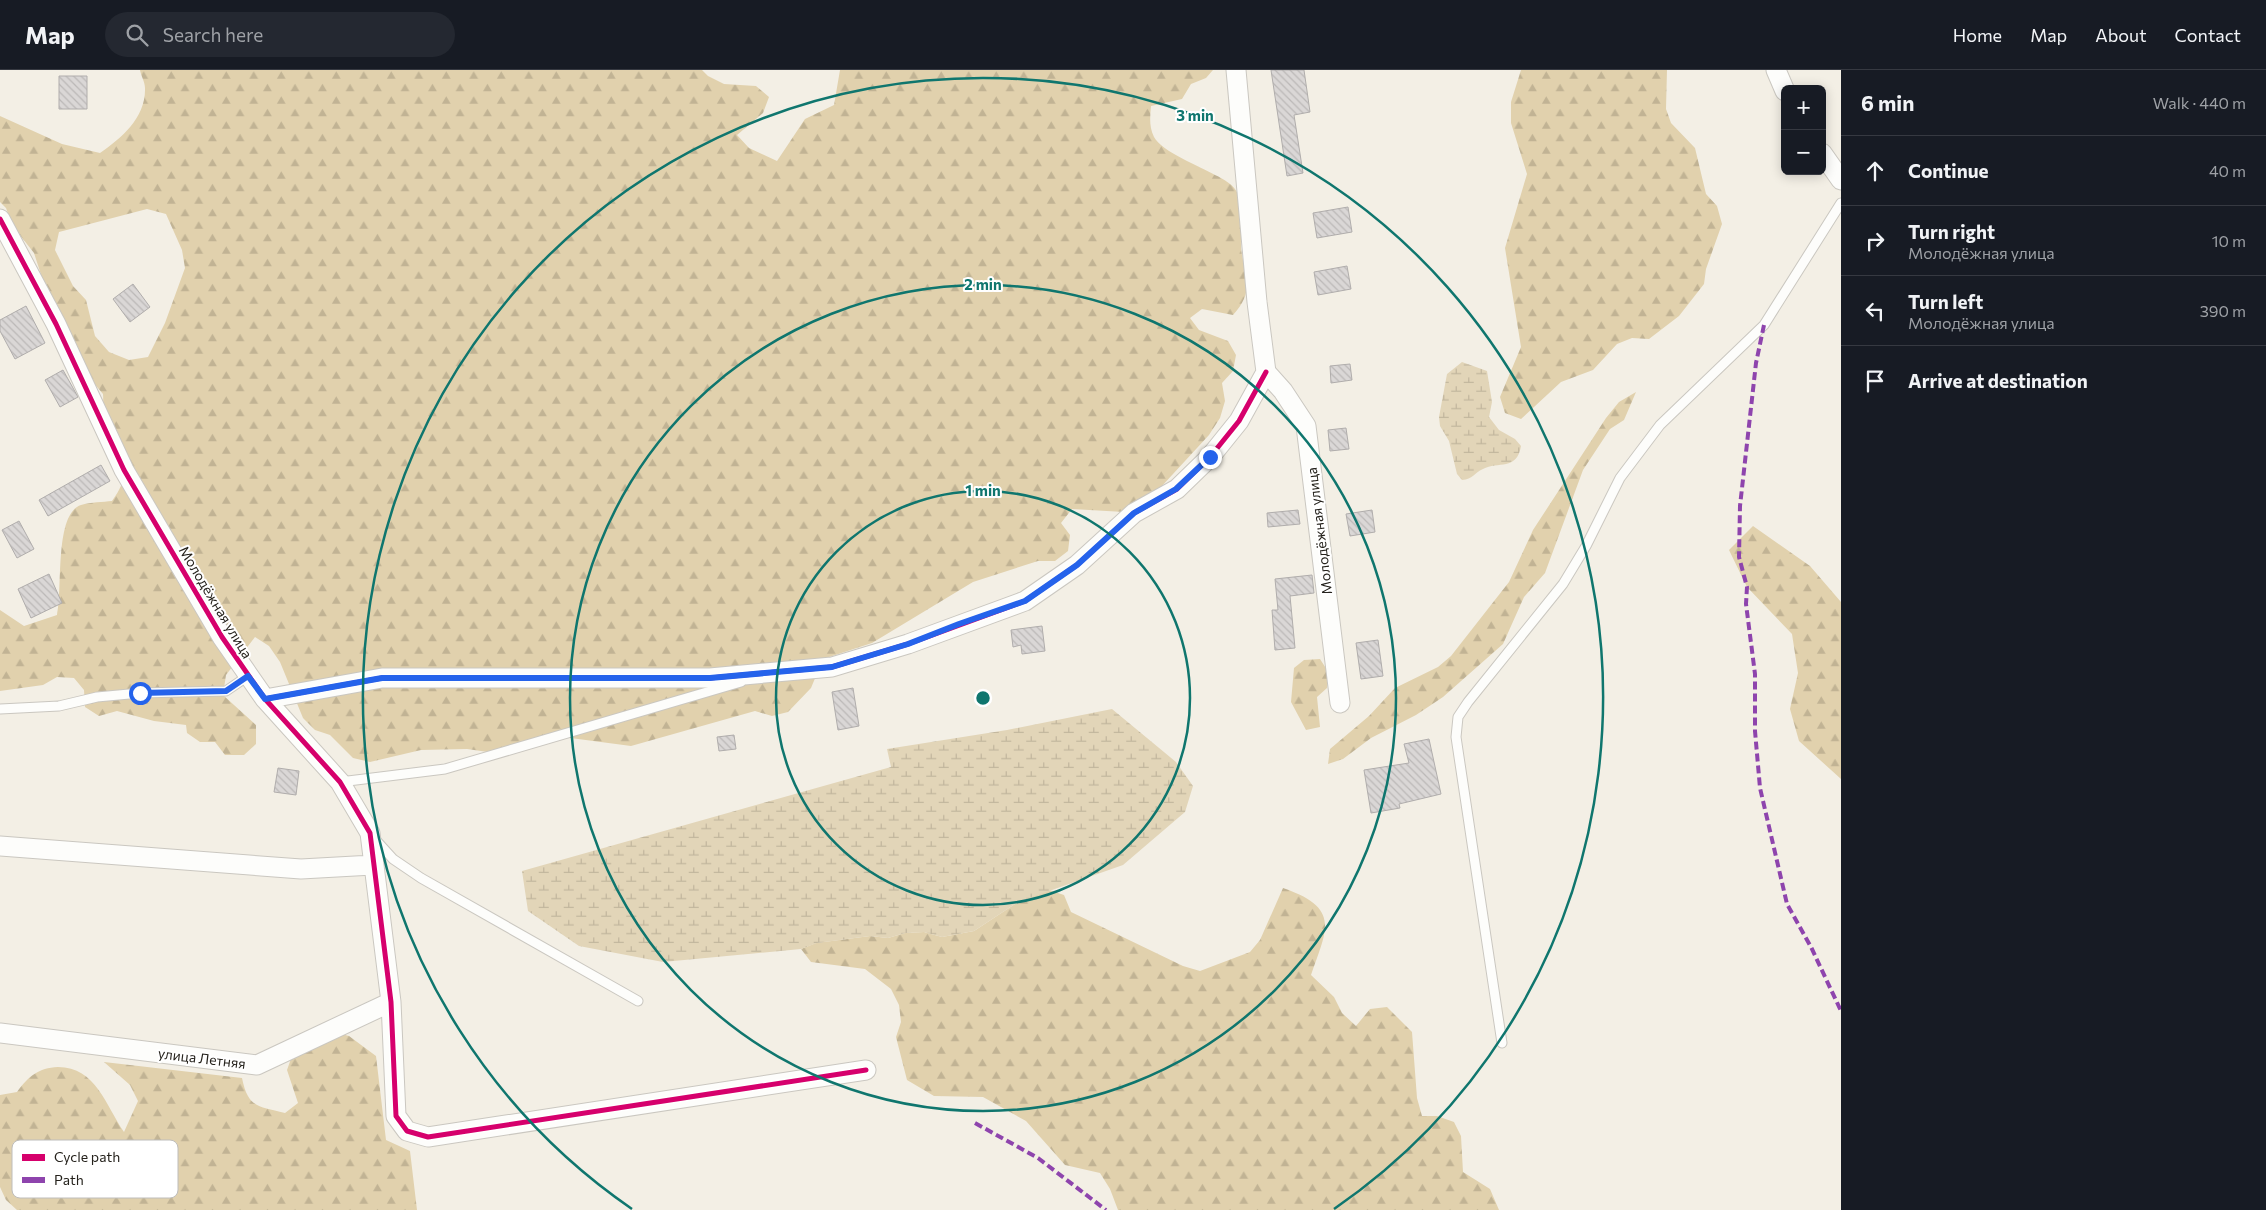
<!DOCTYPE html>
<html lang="en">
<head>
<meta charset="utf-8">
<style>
  :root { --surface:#171b24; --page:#242831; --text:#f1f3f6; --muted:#9ea1a6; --line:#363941 }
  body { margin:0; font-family:Commissioner,sans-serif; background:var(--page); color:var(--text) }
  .controls { position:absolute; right:15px; top:15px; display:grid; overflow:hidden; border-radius:8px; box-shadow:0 2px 12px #0003 }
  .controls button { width:45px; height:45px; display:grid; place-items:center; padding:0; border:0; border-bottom:1px solid var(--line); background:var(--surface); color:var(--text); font:25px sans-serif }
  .stop { position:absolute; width:15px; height:15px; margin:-11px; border:4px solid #2563eb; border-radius:50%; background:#fff }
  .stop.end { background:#2563eb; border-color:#fff; box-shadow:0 1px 5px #0008 }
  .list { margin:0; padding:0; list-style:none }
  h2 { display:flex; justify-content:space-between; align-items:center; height:65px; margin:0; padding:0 20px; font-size:21px }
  h2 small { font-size:16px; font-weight:400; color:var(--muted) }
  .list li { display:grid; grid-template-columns:32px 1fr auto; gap:15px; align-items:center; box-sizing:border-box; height:70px; padding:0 20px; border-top:1px solid var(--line) }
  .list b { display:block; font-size:19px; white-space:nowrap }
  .list p { margin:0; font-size:16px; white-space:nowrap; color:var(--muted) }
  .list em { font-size:16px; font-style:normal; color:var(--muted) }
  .icon { flex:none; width:28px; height:28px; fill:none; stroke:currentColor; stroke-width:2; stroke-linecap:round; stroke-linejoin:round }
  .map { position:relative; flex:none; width:1841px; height:1140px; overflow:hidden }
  header { display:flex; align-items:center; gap:30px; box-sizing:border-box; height:70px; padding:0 25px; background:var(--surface); border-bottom:1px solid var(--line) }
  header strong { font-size:24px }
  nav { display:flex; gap:28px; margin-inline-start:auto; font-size:18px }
  .search { width:350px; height:45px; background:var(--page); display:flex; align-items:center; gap:12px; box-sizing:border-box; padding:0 18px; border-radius:28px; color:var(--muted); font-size:19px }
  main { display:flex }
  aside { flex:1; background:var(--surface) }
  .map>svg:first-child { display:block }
  .forest { fill:url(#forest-firs); fill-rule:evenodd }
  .wetland { fill:url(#wetland-marsh) }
  .building { fill:url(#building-back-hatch); stroke:#b0adac }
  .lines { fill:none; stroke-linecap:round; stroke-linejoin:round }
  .service-casing { stroke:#cac7c0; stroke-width:11 }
  .minor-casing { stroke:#cac7c0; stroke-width:21 }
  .service { stroke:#fdfdfb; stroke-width:9 }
  .minor { stroke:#fdfdfb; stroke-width:19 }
  .quiet { stroke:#8e44ad; stroke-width:4; stroke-dasharray:8 4; stroke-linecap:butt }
  .cycleway-casing { stroke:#fff; stroke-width:8 }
  .cycleway { stroke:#d6006c; stroke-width:5 }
  .route { stroke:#2563eb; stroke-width:6 }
  .ring { fill:none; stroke:#0f766e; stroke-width:2.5 }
  .labels { text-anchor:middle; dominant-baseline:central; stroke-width:4; stroke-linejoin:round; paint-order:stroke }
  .street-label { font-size:14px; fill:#25221c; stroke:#fff }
  .key { fill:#fff; stroke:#bebdbb; stroke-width:1 }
  .key-label { font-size:14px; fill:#25221c }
  .centre { fill:#0f766e; stroke:#fff; stroke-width:2.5 }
  .ring-label { font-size:15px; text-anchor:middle; font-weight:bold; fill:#0f766e; stroke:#fff; stroke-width:4; stroke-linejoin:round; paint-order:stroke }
</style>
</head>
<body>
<header>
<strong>Map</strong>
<div class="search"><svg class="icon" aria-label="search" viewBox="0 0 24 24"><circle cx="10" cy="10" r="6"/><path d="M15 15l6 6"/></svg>Search here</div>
<nav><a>Home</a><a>Map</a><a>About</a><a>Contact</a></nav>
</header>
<main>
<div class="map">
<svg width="1841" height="1140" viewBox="0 0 1841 1140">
  <defs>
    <pattern id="forest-firs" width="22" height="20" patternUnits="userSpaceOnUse" patternTransform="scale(1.25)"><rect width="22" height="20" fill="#e1d1ad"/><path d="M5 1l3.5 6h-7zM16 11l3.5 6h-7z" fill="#c1b394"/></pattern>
    <pattern id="wetland-marsh" width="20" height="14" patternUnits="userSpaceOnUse" patternTransform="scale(1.25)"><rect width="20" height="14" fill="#e2d5b8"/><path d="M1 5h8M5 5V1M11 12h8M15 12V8" fill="none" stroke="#c2b79e"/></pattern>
    <pattern id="building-back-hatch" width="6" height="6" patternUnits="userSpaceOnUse" patternTransform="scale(1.25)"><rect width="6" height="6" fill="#dad7d6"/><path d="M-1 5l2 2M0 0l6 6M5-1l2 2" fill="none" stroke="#bbb8b7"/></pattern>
  </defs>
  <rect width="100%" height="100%" fill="#f3efe5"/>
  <!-- forest -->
  <path class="forest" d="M140 0H702L708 6 724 14 756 16 769 27 763 43 737 65 749 78 777 91 805 49 834 35 840 0H1213L1206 8 1191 14 1182 29 1151 36C1150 47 1149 57 1154 67 1162 82 1200 96 1215 105 1224 109 1234 115 1238 124 1247 144 1238 165 1242 185 1247 211 1253 223 1233 245L1202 239 1190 248 1199 260 1228 271 1236 285 1233 301 1222 313 1225 331 1220 348 1209 365 1149 430 1124 442 1072 439 1061 453 1070 465 1068 481 1055 491H1038L973 512 872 573 823 589 811 618 788 642 772 646 755 641 631 676 563 667 502 684 467 679 421 680 370 692 353 688 330 665 315 660 303 648 280 592 269 576 255 567 226 605 223 625 256 655V674L244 685H225L215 672H200L187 663 186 655 154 651 117 641 99 646 85 637 84 620 74 608 57 607 43 615 0 621V540L24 556 57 545C63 519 54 444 81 435 91 432 103 432 112 431 136 398 117 394 105 363 101 353 104 335 103 324L81 298 45 217 34 183 12 155 6 138 0 132V46L62 74 100 83C122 68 146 47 145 18 145 12 141 6 140 0ZM147 139 166 144 182 180 185 198 165 253 148 287 129 290 109 282 95 266 86 230 73 216 55 180 59 162Z
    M1521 0H1667L1666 39 1671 53 1695 78 1706 124 1717 136 1722 154 1706 199 1704 214 1679 246 1649 269 1632 268 1617 274 1593 300 1561 312 1521 349 1505 343 1500 327 1521 277 1505 178 1527 104 1511 53V32Z
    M1636 322 1624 350 1610 359 1583 400 1545 503 1524 527 1503 574 1443 627 1416 645 1371 668 1343 689 1328 694 1330 679 1369 646 1395 618 1438 597 1451 586 1509 512 1533 460 1606 348 1619 332Z
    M1753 456 1810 496 1841 532V709L1799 671 1790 639 1798 603 1792 564 1747 517 1729 480Z
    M1320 589 1329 603 1327 618 1317 627 1320 657 1306 660 1291 632 1294 598 1304 590Z
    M1283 818C1341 838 1327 859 1311 905L1334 927 1342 943 1356 956 1370 939 1387 937 1412 962 1417 1028 1422 1046H1437L1454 1052 1461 1066 1463 1102 1490 1119 1499 1140H1118L1110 1119 1100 1103 1065 1095 1026 1051 983 1027 934 1026 907 1010 896 967 901 952 899 935 891 919 865 899 811 892 801 879 816 873 870 866 888 868 905 863 924 862 942 867 974 861 1018 832 1049 820 1064 825 1071 842 1183 896 1200 901 1250 882 1260 870Z
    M330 961 349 966 376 986 386 1070 410 1081 417 1140H17L6 1130 0 1117V1025L17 1022C29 1006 38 998 58 997 96 997 106 1036 124 1062L138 1031 130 1015 104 992 242 1008C248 1038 258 1036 285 1043L298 1033 287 1000 298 969Z"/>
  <!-- wetland -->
  <path class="wetland" d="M1462 292 1487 301 1492 332 1489 347 1499 360 1515 369 1521 376C1517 401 1498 391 1483 399 1474 403 1473 409 1462 410L1457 404 1449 371 1440 356 1439 347 1447 304Z
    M1112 639 1176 692 1193 716 1185 742 1123 795 1018 832 974 861 942 867 924 862 905 863 888 868 870 866 817 873 801 879 663 892 579 876 528 841 522 801 891 697 887 679 1007 660Z"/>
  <!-- building -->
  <path class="building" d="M1271 0H1304L1310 42 1294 45 1303 103 1287 106Z
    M59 6H87V39H59Z
    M1348 137 1352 162 1317 168 1313 143Z
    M1347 196 1351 219 1318 225 1314 202Z
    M133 214 150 237 130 252 113 229Z
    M26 236 45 273 15 289 0 261V250Z
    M1350 294 1352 310 1331 313 1330 296Z
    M63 300 78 327 60 337 45 310Z
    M1346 358 1349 379 1330 381 1328 360Z
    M101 395 110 411 48 446 39 430Z
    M1298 440 1300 454 1268 457 1267 443Z
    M1372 440 1375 462 1350 466 1346 444Z
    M19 451 34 479 17 488 2 460Z
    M49 504 62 533 31 548 18 519Z
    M1312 505 1314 523 1290 526 1295 578 1275 580 1272 540H1278L1275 509Z
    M1042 556 1045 581 1022 584 1021 575 1013 577 1011 560Z
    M1378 570 1383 606 1361 609 1356 573Z
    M853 618 859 656 838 660 832 622Z
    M734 665 736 679 719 681 717 667Z
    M1429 669 1441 724 1399 734 1400 738 1371 743 1364 700 1409 693 1404 674Z
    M278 698 299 701 296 725 274 722Z"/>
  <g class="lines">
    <defs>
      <path id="service" d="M0 639 59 636 97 627 140 623 226 621 248 606
        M340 712 445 699 741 612
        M373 767 393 789 421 808 638 931
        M1502 973 1456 667 1458 647 1468 632 1563 514 1586 476 1620 408 1660 355 1764 255 1841 133"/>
      <path id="minor" d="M1236 0 1257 232 1266 302 1283 321 1306 356 1340 633
        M1776 0 1785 21
        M1822 83 1841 110
        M0 149 56 254 124 400 222 567 265 629 382 608H710L832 597 908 574 1025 531 1077 495 1134 443 1177 419 1210 387 1239 351 1266 302
        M265 629 340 712 370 763 391 932 396 1046 407 1061 428 1067 866 1000
        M0 776 301 799 373 795
        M0 963 257 995 391 932"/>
    </defs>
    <!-- service casing -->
    <use href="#service" class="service-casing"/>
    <!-- minor casing -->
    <use href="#minor" class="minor-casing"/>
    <!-- service -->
    <use href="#service" class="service"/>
    <!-- minor -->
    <use href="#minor" class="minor"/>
    <!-- quiet -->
    <path class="quiet" d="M1764 255 1756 293 1740 436 1739 487 1747 517 1746 534 1755 604V661L1760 718 1787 834 1811 877 1841 941
      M975 1053 1038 1088 1106 1140"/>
    <defs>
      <path id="cycleway" d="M0 149 56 254 124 400 222 567 265 629 382 608H710L832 597 908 574 1025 531 1077 495 1134 443 1177 419 1210 387 1239 351 1266 302
        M265 629 340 712 370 763 391 932 396 1046 407 1061 428 1067 866 1000"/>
    </defs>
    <!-- cycleway casing -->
    <use href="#cycleway" class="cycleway-casing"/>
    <!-- cycleway -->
    <use href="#cycleway" class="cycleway"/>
  </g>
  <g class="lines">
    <!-- route -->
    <path class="route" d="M140 623 226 621 248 606 265 629 382 608H710L832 597 908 574 959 554 1025 531 1077 495 1134 443 1176 419 1210 387"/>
  </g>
  <!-- distance rings -->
  <g class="ring">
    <circle cx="983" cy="628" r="207"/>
    <circle cx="983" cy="628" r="413"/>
    <path d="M632 1139A620 620 0 1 1 1334 1139"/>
  </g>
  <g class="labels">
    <!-- street labels -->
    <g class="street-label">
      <text transform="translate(1319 461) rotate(-97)">Молодёжная улица</text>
      <text transform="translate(216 532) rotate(59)">Молодёжная улица</text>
      <text transform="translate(202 988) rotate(7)">улица Летняя</text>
    </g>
  </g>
  <!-- legend -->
  <rect x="12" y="1070" width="166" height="58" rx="8" class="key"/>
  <rect x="22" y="1084" width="23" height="7" fill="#d6006c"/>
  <rect x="22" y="1107" width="23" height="6" fill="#8e44ad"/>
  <g class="key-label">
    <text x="54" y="1092">Cycle path</text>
    <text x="54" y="1115">Path</text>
  </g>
  <circle cx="983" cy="628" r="8" class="centre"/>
  <g class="ring-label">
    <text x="1195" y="51">3 min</text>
    <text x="983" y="220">2 min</text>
    <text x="983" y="426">1 min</text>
  </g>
</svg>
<div class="controls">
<button>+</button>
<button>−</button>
</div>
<div class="stop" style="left:140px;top:623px"></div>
<div class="stop end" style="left:1210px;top:387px"></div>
</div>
<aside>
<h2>6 min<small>Walk · 440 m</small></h2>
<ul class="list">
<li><svg class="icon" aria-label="ahead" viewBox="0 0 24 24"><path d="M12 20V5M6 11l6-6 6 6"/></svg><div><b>Continue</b></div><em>40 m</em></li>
<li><svg class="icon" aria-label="right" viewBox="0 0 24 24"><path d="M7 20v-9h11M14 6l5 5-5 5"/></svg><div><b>Turn right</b><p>Молодёжная улица</p></div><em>10 m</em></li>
<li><svg class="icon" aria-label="left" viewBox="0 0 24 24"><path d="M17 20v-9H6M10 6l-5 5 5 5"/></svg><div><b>Turn left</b><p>Молодёжная улица</p></div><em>390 m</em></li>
<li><svg class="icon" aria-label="arrive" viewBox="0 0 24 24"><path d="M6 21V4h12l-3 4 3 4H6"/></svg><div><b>Arrive at destination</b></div></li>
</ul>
</aside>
</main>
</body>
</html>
